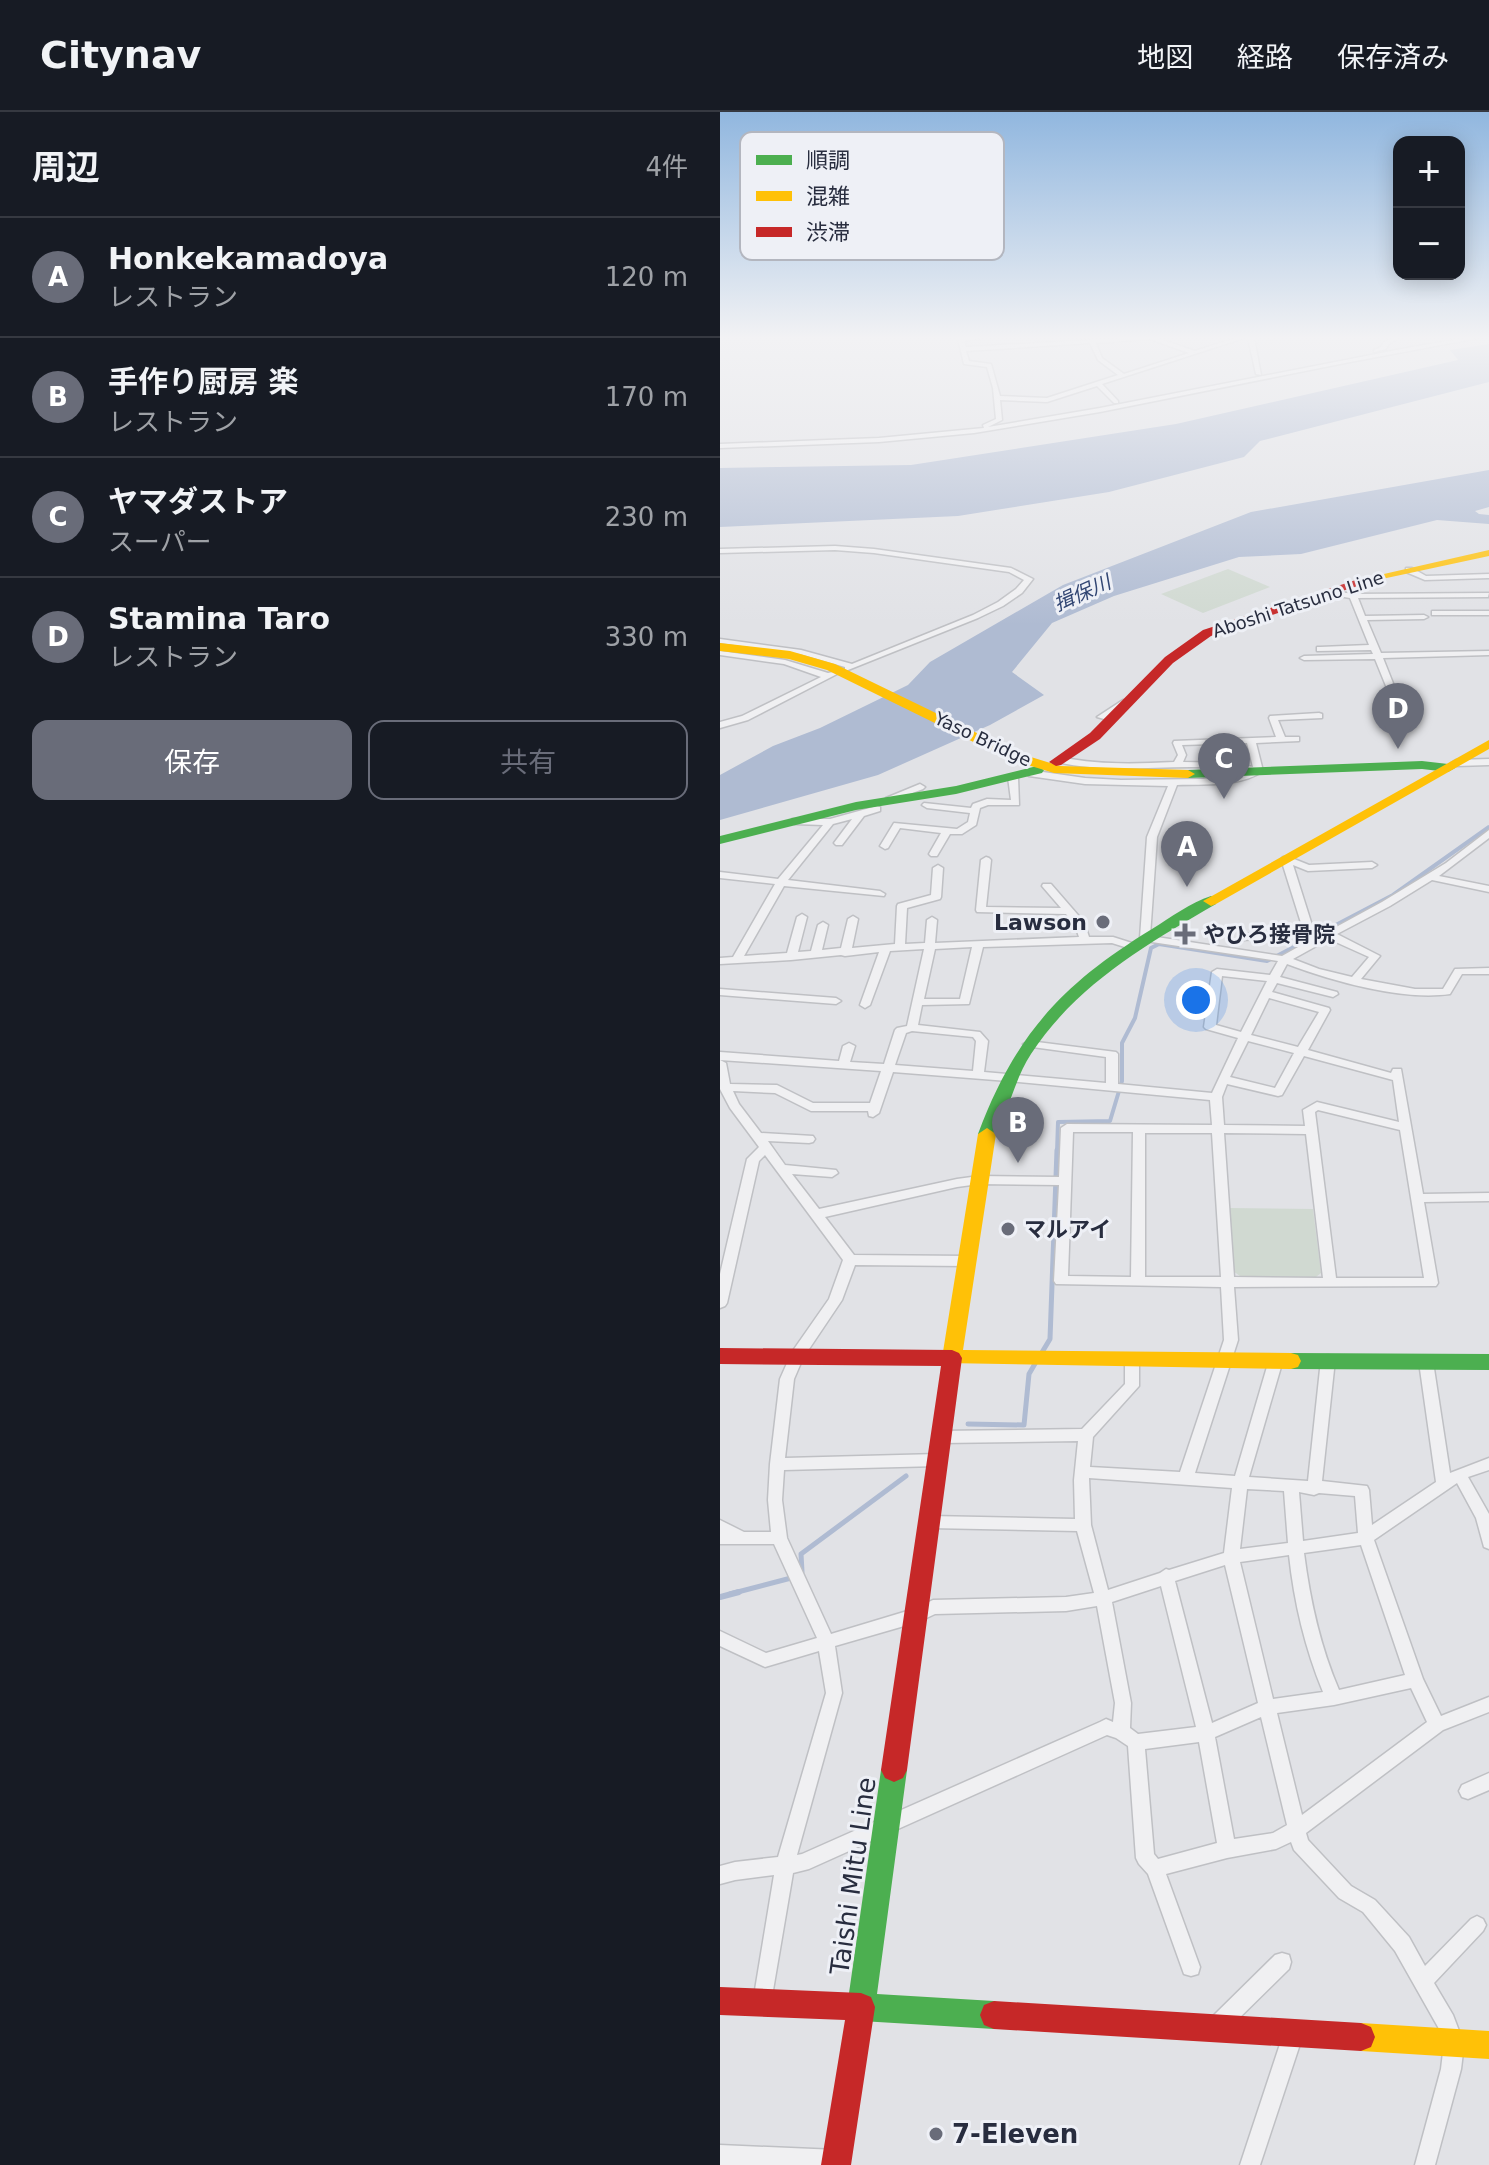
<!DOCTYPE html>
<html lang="ja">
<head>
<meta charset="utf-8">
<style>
  :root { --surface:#171b24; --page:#20242c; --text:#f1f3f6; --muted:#9ea1a6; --line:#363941; --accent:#696c79 }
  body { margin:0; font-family:"DejaVu Sans","Noto Sans JP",sans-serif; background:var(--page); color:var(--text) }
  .controls { position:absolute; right:24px; top:24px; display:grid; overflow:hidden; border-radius:16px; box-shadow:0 4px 20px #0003 }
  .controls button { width:72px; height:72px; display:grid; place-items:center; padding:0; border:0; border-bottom:2px solid var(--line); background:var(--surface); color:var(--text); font:40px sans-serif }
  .you { position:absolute; left:476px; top:888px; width:28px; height:28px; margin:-20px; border:6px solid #fff; border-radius:50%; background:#1a73e8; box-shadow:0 0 0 12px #1a73e833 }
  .badge { display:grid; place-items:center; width:52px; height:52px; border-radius:50%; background:var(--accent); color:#fff; font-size:26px; font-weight:700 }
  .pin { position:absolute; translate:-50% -66px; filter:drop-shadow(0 2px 4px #0008) }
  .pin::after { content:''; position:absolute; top:42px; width:28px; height:24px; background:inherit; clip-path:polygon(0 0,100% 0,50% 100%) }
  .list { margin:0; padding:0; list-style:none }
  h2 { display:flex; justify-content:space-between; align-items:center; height:104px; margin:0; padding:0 32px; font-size:34px }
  h2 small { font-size:26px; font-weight:400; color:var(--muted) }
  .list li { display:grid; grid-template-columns:52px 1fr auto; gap:24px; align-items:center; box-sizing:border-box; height:120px; padding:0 32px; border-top:2px solid var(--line) }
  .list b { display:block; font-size:30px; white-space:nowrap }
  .list p { margin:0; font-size:26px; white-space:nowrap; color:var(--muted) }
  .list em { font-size:26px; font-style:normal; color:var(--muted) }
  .actions { display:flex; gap:16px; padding:24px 32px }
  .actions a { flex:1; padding:18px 0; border:2px solid var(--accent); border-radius:16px; text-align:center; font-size:28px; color:var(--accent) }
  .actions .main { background:var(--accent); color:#fff }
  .map { position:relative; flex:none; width:769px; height:2053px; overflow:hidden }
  header { display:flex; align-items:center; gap:48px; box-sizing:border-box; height:112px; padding:0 40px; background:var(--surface); border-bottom:2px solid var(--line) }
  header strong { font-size:38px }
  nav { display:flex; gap:44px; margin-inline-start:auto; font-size:28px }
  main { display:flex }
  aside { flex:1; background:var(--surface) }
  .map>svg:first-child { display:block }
  .green { fill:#d0d9d1 }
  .water { fill:#afbbd2 }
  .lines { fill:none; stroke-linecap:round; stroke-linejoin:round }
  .stream-far2 { stroke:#afbbd2; stroke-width:4 }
  .stream-far1 { stroke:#afbbd2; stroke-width:5 }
  .stream { stroke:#afbbd2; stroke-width:6 }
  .street-casing { stroke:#bfc0c4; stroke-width:3 }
  .street { fill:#f0f0f2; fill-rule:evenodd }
  .fast { fill:#4caf50; fill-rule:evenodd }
  .slow { fill:#ffc107; fill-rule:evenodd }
  .jam { fill:#c62828; fill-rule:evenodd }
  .poi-dot { fill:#696c79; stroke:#eef0f6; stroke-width:3 }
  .labels { text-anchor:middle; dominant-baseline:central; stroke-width:6; stroke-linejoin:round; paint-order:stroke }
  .far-street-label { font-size:18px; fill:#282d3f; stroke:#eef0f6 }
  .far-water-label { font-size:20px; font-style:italic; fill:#324673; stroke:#eef0f6 }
  .poi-label { font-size:22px; font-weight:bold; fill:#282d3f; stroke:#eef0f6; text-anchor:start }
  .near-street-label { font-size:26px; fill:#282d3f; stroke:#eef0f6 }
  .near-poi-label { font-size:26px; font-weight:bold; fill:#282d3f; stroke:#eef0f6; text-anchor:start }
  .key { fill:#eef0f6; stroke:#b3b6bf; stroke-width:2 }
  .key-label { font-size:22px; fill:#282d3f }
</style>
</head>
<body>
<header>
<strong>Citynav</strong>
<nav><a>地図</a><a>経路</a><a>保存済み</a></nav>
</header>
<main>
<aside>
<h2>周辺<small>4件</small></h2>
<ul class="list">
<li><span class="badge">A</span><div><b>Honkekamadoya</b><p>レストラン</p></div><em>120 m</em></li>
<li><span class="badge">B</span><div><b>手作り厨房 楽</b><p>レストラン</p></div><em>170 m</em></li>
<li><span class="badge">C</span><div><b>ヤマダストア</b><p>スーパー</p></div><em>230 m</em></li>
<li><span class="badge">D</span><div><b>Stamina Taro</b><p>レストラン</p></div><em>330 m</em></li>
</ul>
<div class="actions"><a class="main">保存</a><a>共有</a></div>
</aside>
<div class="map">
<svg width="769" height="2053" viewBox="0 0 769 2053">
  <rect width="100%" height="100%" fill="#e1e2e6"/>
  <!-- green -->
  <path class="green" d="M508 457 550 475 483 501 441 482Z
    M509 1096 593 1097 601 1161 596 1165 520 1164 513 1159Z"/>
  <!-- water -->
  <path class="water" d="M769 232V270L540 329 524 345 389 380 238 404 0 415V356L191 353 456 312 738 248 730 238Z
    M769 358V395L755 399 759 402 769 403V412L717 408 581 442 519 445 394 484 332 511 292 560 324 583 270 613 158 663 0 708V663L53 634 100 616 188 573 210 550 343 473 531 400Z"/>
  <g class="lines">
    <!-- stream-far2 -->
    <path class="stream-far2" d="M337 1040 338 1010 390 1009 402 969V931L415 906 431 836 439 832 547 849 673 783 769 715"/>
    <!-- stream-far1 -->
    <path class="stream-far1" d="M321 1242 330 1227 337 1038
      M248 1312 304 1313 309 1262 316 1250
      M82 1460 81 1442 186 1364
      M10 1482 75 1465"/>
    <!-- stream -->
    <path class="stream" d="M0 1485 19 1480"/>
    <defs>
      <path id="street" d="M238 226H262L244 229 246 235 404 226H437L475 239 516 226H524L382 272 398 289V291H394L377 274 327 290 280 288 282 308 268 315 380 296 692 235 746 226H758L630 250 380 300 254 321 159 330 0 336V332L159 326 264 316 263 313 276 307 273 276 267 255 244 252ZM430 227 469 241 404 262 382 246 376 231ZM370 231 378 248 398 263 327 286 280 284 271 252 249 249 246 239Z
        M528 226H534L541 263 536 262Z
        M671 226H678L668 233 666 237 654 240V238L661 235 663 231Z
        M115 434 154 437 291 456 313 467 302 481 283 494 258 506 128 558H125V555L80 542 0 531V527L81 538 132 552 253 503 278 490 296 477 304 468 289 460 154 441 115 438 0 441V437Z
        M686 456H692L706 464 769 462V466L705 468 686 460Z
        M607 478 633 482 769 481 768 485 638 486 645 504 704 503 708 505 704 507 647 508 661 541 769 539V543L663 546 682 594 675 596 655 547 584 548 580 546 584 544 653 542 651 538 597 539V535H600L649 533 630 486 607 482Z
        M712 499H769V503H712Z
        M0 539 65 548 108 561 113 560 117 562 28 608 0 616V610L22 604 101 565 64 552 0 543Z
        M403 588 410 590 384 607 377 605Z
        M599 601 602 602V606L558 608 565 625H579V629L536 631 543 659C520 675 484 672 457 673L437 725 430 824 562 844 587 830 561 747 563 745H569L589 753 652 750 657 753 652 756 588 759 573 753 596 826 662 790 726 751 769 718V726L719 764 769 774V780L712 768 670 794 617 822 660 844 641 867 695 877H723L735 857 769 856V862H742L730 882C682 889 612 869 567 852L560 865 617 880 618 882 613 885 557 871 552 880 609 896 610 898 588 938 671 961 673 957H681L703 1082 769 1081V1089L704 1090 718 1171 716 1174 514 1175 518 1228 475 1361 515 1364 549 1248 551 1244 556 1243 561 1244 563 1248 529 1365 588 1369 601 1248 603 1244 608 1243 613 1244 615 1248 602 1369 647 1374 649 1378 652 1413 716 1370 699 1250 701 1246 706 1245 711 1246 713 1250 730 1361 769 1346V1358L748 1365 769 1402V1437L764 1435 756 1406 737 1371 654 1428 703 1567 721 1604 769 1585V1600L723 1618 586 1721 588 1728 631 1774 655 1788 689 1825 705 1854 751 1807 757 1804 763 1807 766 1813 763 1819 714 1871 733 1903 744 1932 741 1957 715 2053H695L721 1957 724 1932 718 1915 675 1839 643 1800 619 1786 574 1738 571 1730 556 1737 507 1746 446 1762 480 1855 478 1862 471 1864 464 1862 428 1762 419 1752 416 1746 408 1634 396 1626 387 1623 89 1757 73 1761 51 1890 49 1897 42 1899 35 1897 33 1890 54 1763 15 1768 0 1772V1754L15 1750 58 1745 106 1581 99 1539 45 1555 0 1534V1519L46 1541 97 1526 54 1432H0V1408L24 1420H51L48 1388 50 1352 60 1267 72 1240 109 1187 123 1148 45 1043 39 1049 7 1191 5 1194 0 1196V1162L27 1047 39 1035 10 996 0 977V940L119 949 123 934 129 931 135 934 130 950 164 952 175 918 177 916 187 914 204 837 170 839 150 893 145 896 140 893 159 840 125 844 121 843 71 848 0 852V846L13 845 55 772 0 766V760L58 767 103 713 75 712 72 711V707H110L157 694 160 695V699L144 704 122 733H116L114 731 132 707 113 712 68 768 160 779 165 782 164 784 64 774 24 844 67 841 77 805 82 802 87 805 78 840 91 839 98 813 103 810 108 813 102 838 121 836 128 807 133 804 138 807 132 836 175 832 177 794 178 792 211 783 213 756 218 753 223 756 221 785 220 787 187 796 185 832 205 831 207 808 212 805 217 808 215 831 359 825 355 813 346 802 257 800 256 798 261 748 266 745 269 746 271 748 266 795 341 796 322 774 323 772H331L364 810 369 825H393L415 832 416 834 411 837 392 831 263 835 249 892 202 893 198 913 260 920 268 929 264 960 386 971V945L305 934 303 932 309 929 396 940 398 942V972L492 981 518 926 486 917 484 915 492 860 497 857 550 863 558 849 425 829 420 826 427 725 448 674 365 672 309 664 304 661 309 658 365 666 401 668 483 667 524 662 529 660C465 647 402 665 337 650L336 648 340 645C378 653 415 652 454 650L458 643 453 631 454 629 556 625 549 606 550 604ZM527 631 533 655 514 651 463 650 466 643 462 633ZM609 827 649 845 632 865 599 857 573 847ZM252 835 240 887H204L215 837ZM502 864 547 869 521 920 496 913ZM549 886 599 900 578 935 531 923ZM192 919 253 925 256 929 253 959 175 953 186 921ZM528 929 574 941 555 976 510 965ZM584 944 673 968 679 1010 597 990 583 998 585 1014 504 1013 502 985 507 972 558 984 562 983ZM0 948 161 959 150 991H93L57 973 10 972 6 951ZM173 960 288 969 490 988 492 1013 347 1012 341 1016 339 1065 259 1064 237 1067 99 1097 72 1062 112 1065 118 1061 116 1058 65 1053 48 1029 89 1031 93 1030 95 1027 93 1024 41 1021 19 992 13 979 55 981 91 999H148L149 1004 153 1005 159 1001ZM598 998 680 1018 704 1166H616L595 1000ZM353 1020H413L411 1165 348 1164ZM425 1021H492L501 1165H425ZM504 1021 586 1022 603 1166 514 1165ZM259 1072 339 1073 334 1169 336 1172 501 1175 504 1228 460 1360 370 1355 373 1325 419 1274V1247L417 1243 412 1242 407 1243 405 1247V1272L362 1317 221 1319 216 1321 214 1325 216 1329 221 1331 358 1329 354 1368 355 1407 210 1404 205 1406 202 1410 205 1414 210 1416 357 1419 374 1481 346 1485 213 1488 194 1497 111 1522 67 1426 62 1388 64 1358 218 1354 223 1352 225 1348 223 1344 218 1342 65 1346 74 1267 83 1246 122 1188 135 1153 247 1154 252 1152 253 1149 252 1146 247 1144 134 1143 105 1105 237 1075ZM369 1366 512 1376 504 1441 449 1458 446 1457 440 1461 388 1478 371 1413ZM527 1377 564 1379 568 1431 520 1437ZM579 1380 594 1383 599 1381 635 1384 638 1421 583 1429ZM641 1433 685 1563 619 1578C600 1534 590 1488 584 1441ZM569 1443C574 1490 585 1536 603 1580L553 1587 520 1450ZM505 1453 538 1591 492 1611 455 1469ZM441 1474 476 1615 418 1622 410 1616 411 1591 392 1490ZM377 1494 395 1591 393 1610 386 1607 380 1610 82 1742 77 1743 122 1581 115 1534 198 1510 215 1502 346 1499ZM691 1576 707 1610 582 1703 557 1601 614 1593ZM541 1605 567 1713 553 1721 514 1727 495 1625ZM479 1630 497 1731 438 1747 434 1742 425 1637Z
        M769 647V653L736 654 731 651 736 648Z
        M293 662 298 665 299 693H268L260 696 256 713 242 722H230L217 744H211L209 742 221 721 180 716 168 736 165 737 160 734 174 711 237 717 248 710 250 701 207 696 202 693 204 691 251 696 253 692 267 687 291 688 288 665Z
        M200 672 205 675 203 677 171 689 166 686Z
        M563 820 567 821 568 823 567 825 523 828 518 825 523 822Z
        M0 877 116 886 121 889 116 892 0 883Z
        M769 1661V1678L748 1687 742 1685 739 1679 742 1673Z
        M562 1841 569 1843 571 1850 569 1857 506 1919 499 1922 492 1919 489 1912 492 1905 555 1843Z
        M573 1913 580 1916 583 1923 540 2053H520L563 1923 566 1916Z
        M0 2033 117 2038 124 2041 127 2048 125 2053H0Z"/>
    </defs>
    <!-- street casing -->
    <use href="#street" class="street-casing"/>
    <!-- street -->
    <use href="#street" class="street"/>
    <!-- fast -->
    <path class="fast" d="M702 649 728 652 735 656 728 660 702 657 468 666 461 662 468 658Z
      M317 654 324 658 322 661 236 682 136 698 0 732V724L136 690 236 674Z
      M491 784 496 786V792C427 832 356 873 311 942 294 968 289 1000 273 1026H261L258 1022C295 923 342 872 432 817 450 806 471 790 491 784Z
      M571 1241 769 1242V1258L571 1257 564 1255 561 1249 564 1243Z
      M174 1646 183 1650 187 1658 157 1882 274 1889 284 1893 288 1903 284 1913 274 1917 141 1909 131 1905 127 1895 161 1658 165 1650Z"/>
    <!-- slow -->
    <path class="slow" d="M769 438V444L648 470 642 467Z
      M0 531 70 539 115 552 298 641 340 654 468 658 475 662 468 666 334 661 288 647 107 558 69 547 0 539Z
      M769 628V637L496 792 491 794 483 789Z
      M267 1016 276 1022 243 1238 571 1241 578 1243 581 1249 578 1255 571 1257 225 1251 222 1246 258 1022Z
      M641 1911 769 1919V1947L641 1939 631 1935 627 1925 631 1915Z"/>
    <!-- jam -->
    <path class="jam" d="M648 464 652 465V469L491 524 453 551 380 627 341 653 336 654 329 650 370 621 445 545 483 518Z
      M0 1236 232 1238 239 1241 242 1246 187 1658 183 1666 174 1670 165 1666 161 1658 221 1254 0 1252Z
      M0 1875 141 1881 151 1885 155 1895 131 2053H101L125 1908 0 1903Z
      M274 1889 641 1911 651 1915 655 1925 651 1935 641 1939 274 1917 264 1913 260 1903 264 1893Z"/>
  </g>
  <!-- sky -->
  <linearGradient id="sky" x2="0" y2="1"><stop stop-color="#91b7df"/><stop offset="0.44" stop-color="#f2f2f4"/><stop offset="1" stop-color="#f2f2f4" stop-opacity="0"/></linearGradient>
  <rect width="769" height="513" fill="url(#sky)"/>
  <!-- markers -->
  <g class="poi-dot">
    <circle cx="383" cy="810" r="8"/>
    <path d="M461 810h8v8h8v8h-8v8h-8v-8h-8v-8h8z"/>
    <circle cx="288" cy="1117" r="8"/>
    <circle cx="216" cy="2022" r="8"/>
  </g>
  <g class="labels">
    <!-- far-street labels -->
    <g class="far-street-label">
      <text transform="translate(578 492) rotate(-18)">Aboshi Tatsuno Line</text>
      <text transform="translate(263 627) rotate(25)">Yaso Bridge</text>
    </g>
    <!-- far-water labels -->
    <g class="far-water-label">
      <text transform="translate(362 481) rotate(-24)">揖保川</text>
    </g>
    <!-- poi labels -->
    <g class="poi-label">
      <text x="367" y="810" text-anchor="end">Lawson</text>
      <text x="483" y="822">やひろ接骨院</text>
      <text x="304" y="1117">マルアイ</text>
    </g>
    <!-- near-street labels -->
    <g class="near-street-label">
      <text transform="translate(133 1764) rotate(-82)">Taishi Mitu Line</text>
    </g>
    <!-- near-poi labels -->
    <g class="near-poi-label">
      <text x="232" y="2022">7-Eleven</text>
    </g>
  </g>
  <!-- legend -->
  <rect x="20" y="20" width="264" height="128" rx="12" class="key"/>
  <rect x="36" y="43" width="36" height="10" fill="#4caf50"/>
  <rect x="36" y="79" width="36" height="10" fill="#ffc107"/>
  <rect x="36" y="115" width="36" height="10" fill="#c62828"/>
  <g class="key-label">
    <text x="86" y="56">順調</text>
    <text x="86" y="92">混雑</text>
    <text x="86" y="128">渋滞</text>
  </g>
</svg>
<div class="controls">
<button>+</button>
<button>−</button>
</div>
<div class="you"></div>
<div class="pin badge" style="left:467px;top:775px">A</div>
<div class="pin badge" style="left:298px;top:1051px">B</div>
<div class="pin badge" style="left:504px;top:687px">C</div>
<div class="pin badge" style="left:678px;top:637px">D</div>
</div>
</main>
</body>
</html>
